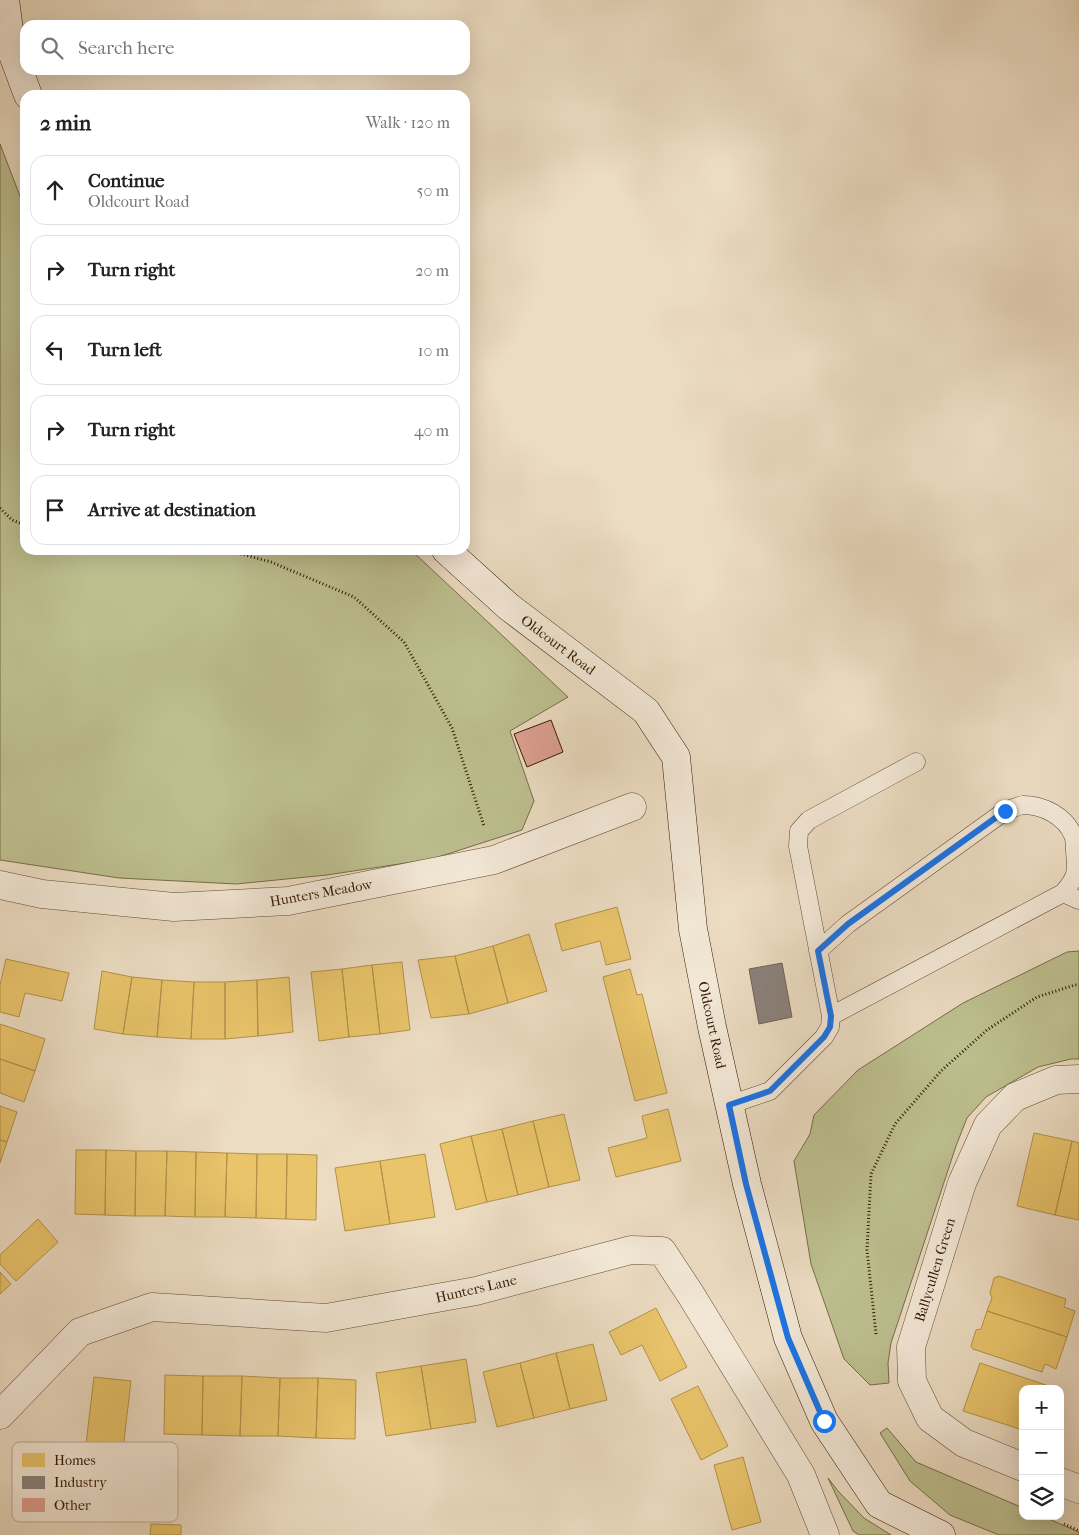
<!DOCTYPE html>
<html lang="en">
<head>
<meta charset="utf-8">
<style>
  :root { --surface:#fff; --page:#f2f2f2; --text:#222; --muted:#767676; --line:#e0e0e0 }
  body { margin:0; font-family:"IM FELL French Canon",serif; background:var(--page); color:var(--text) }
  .controls { position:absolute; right:15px; bottom:15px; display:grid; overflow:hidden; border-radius:10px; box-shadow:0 5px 20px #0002 }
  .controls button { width:45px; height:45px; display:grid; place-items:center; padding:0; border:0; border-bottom:1px solid var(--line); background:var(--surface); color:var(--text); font:25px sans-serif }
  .stop { position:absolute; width:15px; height:15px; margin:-11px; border:4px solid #1a73e8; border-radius:50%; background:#fff }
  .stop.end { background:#1a73e8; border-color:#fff; box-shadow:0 1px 5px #0008 }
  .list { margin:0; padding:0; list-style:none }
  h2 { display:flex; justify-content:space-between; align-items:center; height:65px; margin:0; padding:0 20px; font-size:21px }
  h2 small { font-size:16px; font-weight:400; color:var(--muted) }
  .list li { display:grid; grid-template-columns:32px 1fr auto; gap:15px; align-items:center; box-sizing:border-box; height:70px; margin:0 10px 10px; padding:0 10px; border:1px solid var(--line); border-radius:15px }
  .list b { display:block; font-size:19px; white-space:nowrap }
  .list p { margin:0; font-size:16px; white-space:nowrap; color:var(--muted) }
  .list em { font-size:16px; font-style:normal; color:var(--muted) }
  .icon { flex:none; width:28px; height:28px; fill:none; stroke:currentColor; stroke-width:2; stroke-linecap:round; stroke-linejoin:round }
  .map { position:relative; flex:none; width:1079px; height:1535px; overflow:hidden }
  .search { position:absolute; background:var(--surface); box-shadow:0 5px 20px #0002; left:20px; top:20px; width:450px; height:55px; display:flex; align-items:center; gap:12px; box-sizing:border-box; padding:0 18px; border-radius:15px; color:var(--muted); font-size:19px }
  .panel { position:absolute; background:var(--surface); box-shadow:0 5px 20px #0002; left:20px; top:90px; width:450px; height:465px; border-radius:15px }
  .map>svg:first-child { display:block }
  .green { fill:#bdbf8f; stroke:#786c48 }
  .homes { fill:#e9c46a; stroke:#b2914a }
  .industry { fill:#8a817c; stroke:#706257 }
  .building { fill:#dea091; stroke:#321901 }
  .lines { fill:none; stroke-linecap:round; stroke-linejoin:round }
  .lane-casing { stroke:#604a31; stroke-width:19 }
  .street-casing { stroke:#604a31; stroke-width:29 }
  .secondary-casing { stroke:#321901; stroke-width:29 }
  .path { stroke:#321901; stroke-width:3; stroke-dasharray:1 2.5; stroke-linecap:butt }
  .lane { stroke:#f3e8d7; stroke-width:18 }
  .street { stroke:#f3e8d7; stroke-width:28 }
  .secondary { stroke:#f3e8d7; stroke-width:28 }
  .route { stroke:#1a73e8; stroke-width:6 }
  .labels { text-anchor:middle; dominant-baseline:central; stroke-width:5; stroke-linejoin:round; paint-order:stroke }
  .street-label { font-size:14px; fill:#321901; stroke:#f3e8d7 }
  .key { fill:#f3e8d7; stroke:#b9aa97; stroke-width:1 }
  .key-label { font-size:14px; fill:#321901 }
</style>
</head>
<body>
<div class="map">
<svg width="1079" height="1535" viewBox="0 0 1079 1535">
  <rect width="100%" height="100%" fill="#ecdcc2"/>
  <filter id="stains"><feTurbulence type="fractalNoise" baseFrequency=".004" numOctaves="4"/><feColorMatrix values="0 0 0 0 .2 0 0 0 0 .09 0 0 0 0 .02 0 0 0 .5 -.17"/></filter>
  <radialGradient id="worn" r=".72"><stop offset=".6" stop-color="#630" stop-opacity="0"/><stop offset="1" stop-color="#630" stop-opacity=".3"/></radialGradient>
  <!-- green -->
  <path class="green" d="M0 144 25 209V550H411L568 697 510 731 534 801 522 830 432 859 327 875 236 884 119 878 0 860Z
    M1079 951V1059H1071L1038 1067 986 1097 967 1118 956 1146 891 1343 888 1363 889 1383 870 1385 844 1359 811 1264 794 1161 810 1134 814 1115 858 1070 963 1003 1067 952Z
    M887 1428 916 1462 1023 1508V1516H1042L1079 1532V1535H999L950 1515 910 1481 880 1433Z
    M828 1478 838 1491 864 1518 891 1535H859L853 1531Z"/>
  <!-- homes -->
  <path class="homes" d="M617 907 631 959 606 965 600 941 562 951 555 924Z
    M529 934 547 991 508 1003 493 946Z
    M493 946 508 1003 469 1014 455 956Z
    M455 956 469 1014 431 1018 418 960Z
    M6 959 69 973 62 1001 25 993 19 1017 0 1012V985Z
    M402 962 410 1030 380 1034 372 965Z
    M372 965 380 1034 349 1037 342 969Z
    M342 969 349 1037 319 1041 311 972Z
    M630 969 637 995 642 994 667 1093 635 1101 603 977Z
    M102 971 132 977 123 1034 94 1029Z
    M132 977 162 980 157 1037 123 1034Z
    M289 977 293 1032 258 1036 257 980Z
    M162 980 194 982 191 1039 157 1037Z
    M257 980 258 1036 225 1039V982Z
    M194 982H225V1039H191Z
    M0 1024 45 1039 35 1071 0 1059Z
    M0 1059 35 1071 24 1102 0 1093Z
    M0 1106 17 1112 7 1142 0 1140Z
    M668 1109 681 1161 616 1177 608 1148 647 1138 642 1116Z
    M564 1114 580 1180 549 1187 533 1121Z
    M533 1121 549 1187 518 1195 502 1129Z
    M502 1129 518 1195 487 1202 471 1136Z
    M1034 1133 1072 1141 1055 1215 1017 1206Z
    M471 1136 487 1202 456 1210 440 1144Z
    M0 1140 7 1142 0 1163Z
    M1072 1141 1079 1143V1220L1055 1215Z
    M76 1150H106L105 1215 75 1214Z
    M106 1150 136 1151 135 1216 105 1215Z
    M136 1151H167L165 1216H135Z
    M167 1151 196 1152 195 1217 165 1216Z
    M196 1152 227 1153 225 1217H195Z
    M227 1153 257 1154 256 1218 225 1217Z
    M257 1154H287L286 1219 256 1218Z
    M287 1154 317 1155 316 1220 286 1219Z
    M425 1154 435 1217 390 1224 380 1161Z
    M380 1161 390 1224 345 1231 335 1168Z
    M38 1219 58 1242 16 1281 0 1264V1255Z
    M0 1272 11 1284 0 1294Z
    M999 1276 1066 1299 1064 1307 1075 1311 1067 1337 987 1311 992 1298 990 1293 994 1278Z
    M656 1308 687 1367 660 1381 642 1345 621 1355 609 1332Z
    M987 1311 1067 1337 1056 1369 1045 1364 1042 1372 973 1349 971 1346 976 1330 981 1329Z
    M593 1344 607 1400 570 1409 556 1353Z
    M556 1353 570 1409 534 1418 520 1363Z
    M466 1359 476 1422 431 1429 421 1366Z
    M520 1363 534 1418 497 1427 483 1372Z
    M980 1363 1046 1385 1045 1389H1023V1430L963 1411Z
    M421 1366 431 1429 386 1436 376 1373Z
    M165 1375 203 1376 202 1435 164 1434Z
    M203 1376H242L240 1436 202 1435Z
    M242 1376 280 1378 278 1436H240Z
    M94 1377 131 1381 123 1449 86 1444Z
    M280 1378H318L316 1438 278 1436Z
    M318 1378 356 1380 355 1439 316 1438Z
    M698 1386 728 1446 701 1460 671 1399Z
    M743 1457 761 1522 732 1530 714 1465Z
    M151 1524 181 1525V1535H150Z"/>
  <!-- industry -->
  <path class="industry" d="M782 963 792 1017 759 1024 749 969Z"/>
  <!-- building -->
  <path class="building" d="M551 720 563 752 527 767 514 734Z"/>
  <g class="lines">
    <defs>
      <path id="lane" d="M1063 893 1079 900
        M818 951 848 924 1005 811C1011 809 1017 806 1023 805 1043 805 1065 816 1073 835 1075 840 1075 846 1075 851 1077 872 1077 877 1063 893L831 1016
        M729 1105 770 1091 824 1037 830 1027 831 1016 798 846 799 831 809 820 916 762"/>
      <path id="street" d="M0 885 42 894 174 907 288 901 494 860 632 807
        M0 1415 80 1332 152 1307 326 1318 476 1291 631 1250 662 1251 691 1295 801 1475 825 1535
        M1023 1467 964 1443 930 1418 912 1381 911 1347 962 1183 988 1125 1015 1097 1056 1080 1079 1079
        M1060 1482 1079 1489"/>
      <path id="secondary" d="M5 0 12 52 28 95
        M446 550 509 607 646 711 676 757 693 929 712 1027 747 1184 788 1338 824 1421 879 1504 941 1535"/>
    </defs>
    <!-- lane casing -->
    <use href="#lane" class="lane-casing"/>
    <!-- street casing -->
    <use href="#street" class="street-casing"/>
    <!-- secondary casing -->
    <use href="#secondary" class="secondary-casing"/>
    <!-- path -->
    <path class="path" d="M0 508 12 520 25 525
      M227 550 271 562 354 597 404 642 452 728 484 826
      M876 1334 867 1250 871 1174 895 1124 941 1071 987 1030 1037 997 1075 985H1079
      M1064 1524 1079 1531"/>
    <!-- lane -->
    <use href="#lane" class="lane"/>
    <!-- street -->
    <use href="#street" class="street"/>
    <!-- secondary -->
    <use href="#secondary" class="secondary"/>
  </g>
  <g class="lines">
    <!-- route -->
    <path class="route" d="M824 1421 788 1338 746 1184 729 1105 770 1091 824 1037 830 1027 831 1016 818 951 848 924 1005 811"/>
  </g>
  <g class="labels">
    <!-- street labels -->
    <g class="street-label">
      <text transform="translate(558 645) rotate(37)">Oldcourt Road</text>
      <text transform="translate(321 893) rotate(-10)">Hunters Meadow</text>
      <text transform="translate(712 1025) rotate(78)">Oldcourt Road</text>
      <text transform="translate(935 1270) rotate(-73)">Ballycullen Green</text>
      <text transform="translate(476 1289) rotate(-13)">Hunters Lane</text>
    </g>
  </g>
  <!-- legend -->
  <rect x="12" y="1442" width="166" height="80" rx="8" class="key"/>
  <rect x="22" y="1453" width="23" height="14" fill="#e9c46a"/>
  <rect x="22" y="1476" width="23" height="13" fill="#8a817c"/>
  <rect x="22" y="1498" width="23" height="14" fill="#dea091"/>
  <g class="key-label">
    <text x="54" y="1465">Homes</text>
    <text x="54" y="1487">Industry</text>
    <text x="54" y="1510">Other</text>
  </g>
  <rect width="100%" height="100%" filter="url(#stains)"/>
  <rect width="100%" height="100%" fill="url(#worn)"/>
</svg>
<div class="controls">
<button>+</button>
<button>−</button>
<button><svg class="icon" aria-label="layers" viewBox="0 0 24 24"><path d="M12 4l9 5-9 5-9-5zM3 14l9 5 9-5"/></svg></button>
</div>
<div class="stop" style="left:824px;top:1421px"></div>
<div class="stop end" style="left:1005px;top:811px"></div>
<div class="search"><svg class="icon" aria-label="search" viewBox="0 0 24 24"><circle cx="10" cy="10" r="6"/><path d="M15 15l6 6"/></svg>Search here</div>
<section class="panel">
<h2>2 min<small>Walk · 120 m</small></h2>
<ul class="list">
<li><svg class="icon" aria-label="ahead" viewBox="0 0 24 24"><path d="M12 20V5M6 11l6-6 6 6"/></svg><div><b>Continue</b><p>Oldcourt Road</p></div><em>50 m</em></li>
<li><svg class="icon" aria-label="right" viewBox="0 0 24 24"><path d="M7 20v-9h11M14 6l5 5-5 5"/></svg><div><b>Turn right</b></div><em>20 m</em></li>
<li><svg class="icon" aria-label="left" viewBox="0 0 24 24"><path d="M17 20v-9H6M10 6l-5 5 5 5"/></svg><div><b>Turn left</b></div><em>10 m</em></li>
<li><svg class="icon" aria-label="right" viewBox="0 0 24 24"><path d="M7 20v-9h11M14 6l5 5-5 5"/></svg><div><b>Turn right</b></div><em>40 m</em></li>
<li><svg class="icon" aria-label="arrive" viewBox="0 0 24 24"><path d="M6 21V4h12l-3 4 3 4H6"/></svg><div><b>Arrive at destination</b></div></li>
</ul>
</section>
</div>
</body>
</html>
